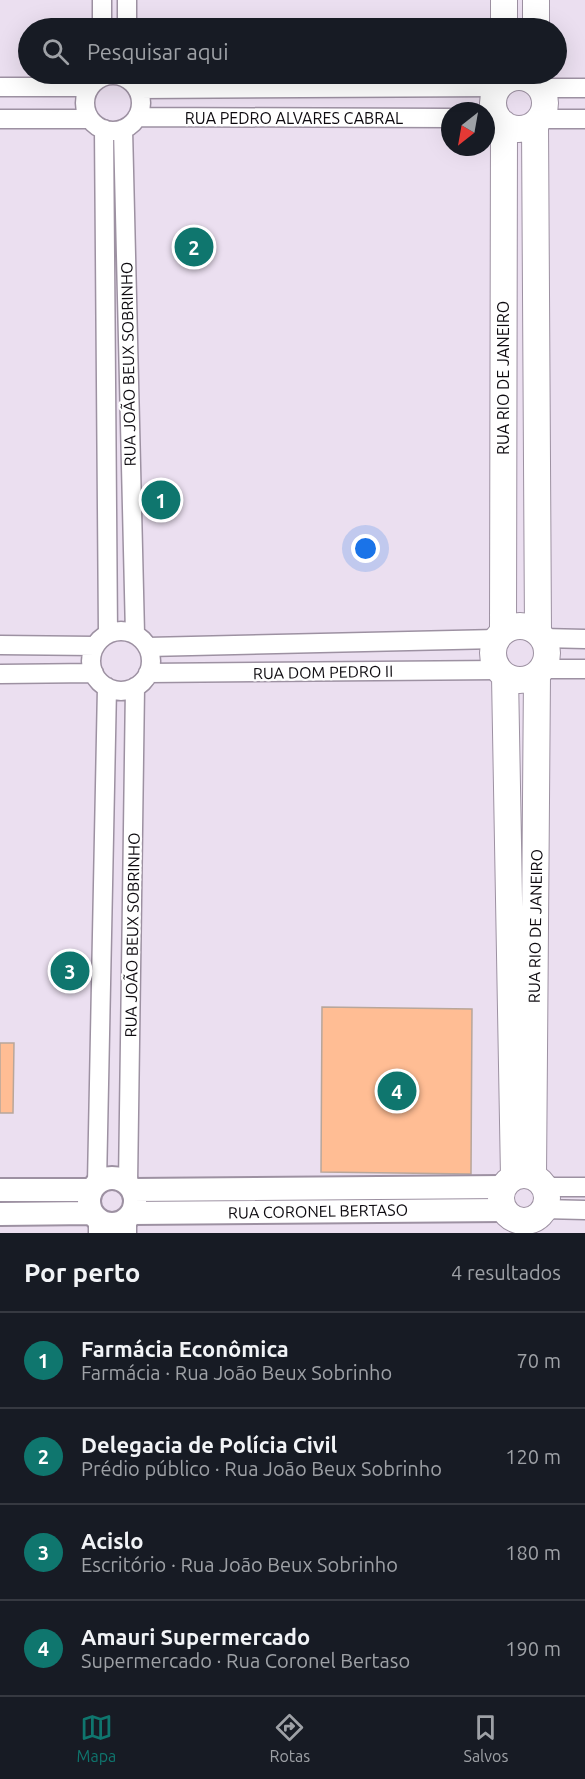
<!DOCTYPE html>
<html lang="pt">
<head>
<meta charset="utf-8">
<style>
  :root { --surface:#171b24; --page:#242831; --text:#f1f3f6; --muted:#9ea1a6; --line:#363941; --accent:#0f766e }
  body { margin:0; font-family:Ubuntu,sans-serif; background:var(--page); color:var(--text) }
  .compass { position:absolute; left:441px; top:102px; width:54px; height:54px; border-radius:50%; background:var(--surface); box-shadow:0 6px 24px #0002; rotate:211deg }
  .you { position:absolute; left:366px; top:549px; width:21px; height:21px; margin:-15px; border:4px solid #fff; border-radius:50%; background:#1a73e8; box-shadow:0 0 0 9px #1a73e833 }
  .badge { display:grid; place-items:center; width:39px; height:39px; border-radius:50%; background:var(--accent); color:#fff; font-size:20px; font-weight:700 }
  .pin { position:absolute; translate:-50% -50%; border:3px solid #fff; box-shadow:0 2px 6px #0006 }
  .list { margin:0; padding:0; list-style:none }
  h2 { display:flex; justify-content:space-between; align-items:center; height:78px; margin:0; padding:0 24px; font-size:26px }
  h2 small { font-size:20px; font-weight:400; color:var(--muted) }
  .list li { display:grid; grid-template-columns:39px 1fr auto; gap:18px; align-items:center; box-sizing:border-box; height:96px; padding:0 24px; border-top:2px solid var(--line) }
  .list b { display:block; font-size:22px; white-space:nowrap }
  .list p { margin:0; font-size:20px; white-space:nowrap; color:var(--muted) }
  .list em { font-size:20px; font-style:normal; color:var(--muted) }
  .icon { flex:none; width:33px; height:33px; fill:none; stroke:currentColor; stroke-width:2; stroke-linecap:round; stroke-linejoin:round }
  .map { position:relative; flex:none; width:585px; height:1233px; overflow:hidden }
  .search { position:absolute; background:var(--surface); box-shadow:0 6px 24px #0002; left:18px; right:18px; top:18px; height:66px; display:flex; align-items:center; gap:15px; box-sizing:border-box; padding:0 21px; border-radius:33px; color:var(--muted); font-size:22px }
  .sheet { height:462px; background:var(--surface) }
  nav { display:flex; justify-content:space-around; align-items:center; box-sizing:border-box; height:84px; border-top:2px solid var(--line); background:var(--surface); font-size:16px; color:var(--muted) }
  nav a { display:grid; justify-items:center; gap:3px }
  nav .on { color:var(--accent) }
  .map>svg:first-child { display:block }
  .building { fill:#ffbd94; stroke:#b8a69a; stroke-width:1.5 }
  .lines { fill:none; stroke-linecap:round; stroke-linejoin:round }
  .minor-casing { stroke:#9d91a2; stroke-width:21 }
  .tertiary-casing { stroke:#9d91a2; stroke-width:26 }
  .secondary-casing { stroke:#9d91a2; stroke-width:28 }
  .minor { stroke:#fff; stroke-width:18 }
  .tertiary { stroke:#fff; stroke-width:22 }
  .secondary { stroke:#fff; stroke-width:26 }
  .labels { text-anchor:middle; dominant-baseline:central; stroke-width:4.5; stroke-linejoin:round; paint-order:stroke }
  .street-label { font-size:16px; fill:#0d0a0f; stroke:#fff }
</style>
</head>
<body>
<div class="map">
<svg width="585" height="1233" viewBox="0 0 585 1233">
  <rect width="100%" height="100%" fill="#ebdff0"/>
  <!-- building -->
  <path class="building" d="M322 1007 472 1009 471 1174 321 1172Z
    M0 1043H14L13 1113H0Z"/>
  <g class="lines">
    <defs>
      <path id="minor" d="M102 0V28
        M127 28V0
        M85 103a28 28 0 1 1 56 0a28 28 0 1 1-56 0Z
        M0 87H90
        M542 88H585
        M138 89 498 87
        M137 117 450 118
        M486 118H498
        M0 119H90
        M541 119H585
        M104 129 108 634
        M123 129 135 634
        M91 661a30 30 0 1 1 60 0a30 30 0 1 1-60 0Z
        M543 638 585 639
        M0 645 95 646
        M148 647 497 639
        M543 669H585
        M148 673 499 670
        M0 674 94 673
        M97 1183 107 687
        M128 1184 135 687
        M544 1187H585
        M543 1209 585 1210
        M127 1220V1233
        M98 1233V1219"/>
      <path id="tertiary" d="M89 1201a23 23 0 1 1 46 0a23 23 0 1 1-46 0Z
        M0 1190H91
        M133 1190 503 1187
        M132 1213 504 1210
        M0 1214 92 1213"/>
      <path id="secondary" d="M504 0V28
        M536 0V28
        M493 103a26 26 0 1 1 52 0a26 26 0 1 1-52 0Z
        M535 125 538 632
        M493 653a27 27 0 1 1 54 0a27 27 0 1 1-54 0Z
        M503 632 504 124
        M505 676 514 1177
        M501 1198a23 23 0 1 1 46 0a23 23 0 1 1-46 0Z
        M533 1177 537 675"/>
    </defs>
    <!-- minor casing -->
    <use href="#minor" class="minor-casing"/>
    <!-- tertiary casing -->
    <use href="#tertiary" class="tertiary-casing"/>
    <!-- secondary casing -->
    <use href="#secondary" class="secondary-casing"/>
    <!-- minor -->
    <use href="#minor" class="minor"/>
    <!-- tertiary -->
    <use href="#tertiary" class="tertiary"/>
    <!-- secondary -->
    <use href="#secondary" class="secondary"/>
  </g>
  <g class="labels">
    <!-- street labels -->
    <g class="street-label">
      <text x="294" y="118">RUA PEDRO ALVARES CABRAL</text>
      <text transform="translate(128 364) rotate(-91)">RUA JOÃO BEUX SOBRINHO</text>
      <text transform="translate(503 378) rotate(-90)">RUA RIO DE JANEIRO</text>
      <text transform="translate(323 672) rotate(-1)">RUA DOM PEDRO II</text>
      <text transform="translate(535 926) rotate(-89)">RUA RIO DE JANEIRO</text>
      <text transform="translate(132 935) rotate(-89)">RUA JOÃO BEUX SOBRINHO</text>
      <text transform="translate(318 1211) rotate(-1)">RUA CORONEL BERTASO</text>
    </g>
  </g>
</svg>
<svg class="compass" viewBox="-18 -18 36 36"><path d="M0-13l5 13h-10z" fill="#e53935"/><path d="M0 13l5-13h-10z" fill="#9ea1a6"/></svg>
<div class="you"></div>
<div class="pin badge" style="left:161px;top:500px">1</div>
<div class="pin badge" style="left:194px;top:247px">2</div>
<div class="pin badge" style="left:70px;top:971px">3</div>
<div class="pin badge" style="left:397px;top:1091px">4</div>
<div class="search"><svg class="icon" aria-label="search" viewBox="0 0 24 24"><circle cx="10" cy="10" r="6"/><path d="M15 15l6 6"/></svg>Pesquisar aqui</div>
</div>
<section class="sheet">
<h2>Por perto<small>4 resultados</small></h2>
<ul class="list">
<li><span class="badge">1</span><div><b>Farmácia Econômica</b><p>Farmácia · Rua João Beux Sobrinho</p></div><em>70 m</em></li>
<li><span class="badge">2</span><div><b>Delegacia de Polícia Civil</b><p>Prédio público · Rua João Beux Sobrinho</p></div><em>120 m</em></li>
<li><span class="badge">3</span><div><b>Acislo</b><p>Escritório · Rua João Beux Sobrinho</p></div><em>180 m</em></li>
<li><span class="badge">4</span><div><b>Amauri Supermercado</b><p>Supermercado · Rua Coronel Bertaso</p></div><em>190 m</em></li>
</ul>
</section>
<nav>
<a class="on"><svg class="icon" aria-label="map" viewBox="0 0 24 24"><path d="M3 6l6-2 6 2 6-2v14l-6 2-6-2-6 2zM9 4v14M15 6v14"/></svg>Mapa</a>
<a><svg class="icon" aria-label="directions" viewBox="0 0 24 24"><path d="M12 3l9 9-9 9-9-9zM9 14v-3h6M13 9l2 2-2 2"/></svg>Rotas</a>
<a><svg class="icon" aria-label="saved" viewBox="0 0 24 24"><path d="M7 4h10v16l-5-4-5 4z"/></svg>Salvos</a>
</nav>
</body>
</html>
